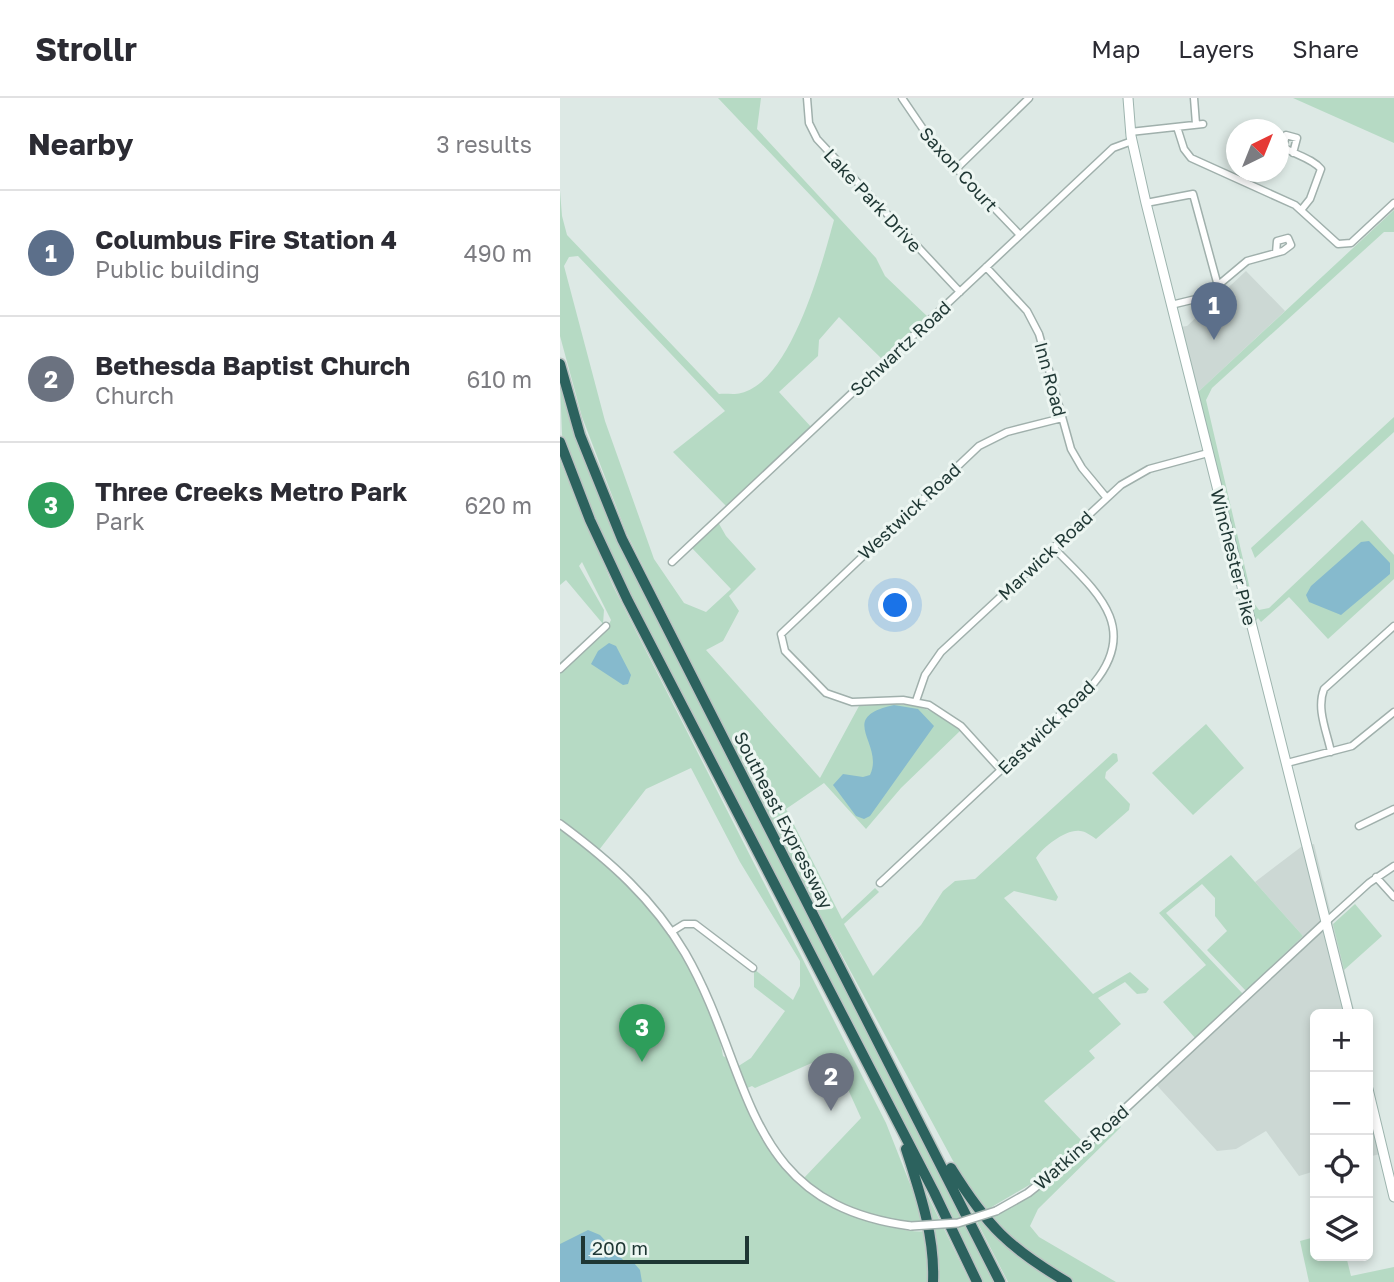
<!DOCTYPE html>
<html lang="en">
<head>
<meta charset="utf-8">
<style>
  :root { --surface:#fff; --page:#f7f7f7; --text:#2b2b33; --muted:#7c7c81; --line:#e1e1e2; --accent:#111827 }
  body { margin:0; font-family:"Golos Text",sans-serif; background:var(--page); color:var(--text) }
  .controls { position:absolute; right:21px; bottom:21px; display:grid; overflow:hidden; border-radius:10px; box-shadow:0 4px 10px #0003 }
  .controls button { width:63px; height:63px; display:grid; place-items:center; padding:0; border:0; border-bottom:2px solid var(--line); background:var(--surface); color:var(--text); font:35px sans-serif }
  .compass { position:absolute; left:666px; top:21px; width:63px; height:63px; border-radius:50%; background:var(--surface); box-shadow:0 4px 10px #0003; rotate:43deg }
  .scale { position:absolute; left:21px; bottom:18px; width:168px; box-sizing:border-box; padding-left:7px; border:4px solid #1f3734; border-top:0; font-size:19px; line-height:24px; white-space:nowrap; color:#1f3734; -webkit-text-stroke:5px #edf6f2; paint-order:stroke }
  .you { position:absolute; left:336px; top:508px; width:24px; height:24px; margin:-18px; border:5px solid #fff; border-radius:50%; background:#1a73e8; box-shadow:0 0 0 10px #1a73e833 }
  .badge { display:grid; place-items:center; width:46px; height:46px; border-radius:50%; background:var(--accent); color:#fff; font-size:23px; font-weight:700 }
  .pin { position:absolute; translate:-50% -58px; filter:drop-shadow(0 2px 4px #0008) }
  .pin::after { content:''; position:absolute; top:37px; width:24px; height:21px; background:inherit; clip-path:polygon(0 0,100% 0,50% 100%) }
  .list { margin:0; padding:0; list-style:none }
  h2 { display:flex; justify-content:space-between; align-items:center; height:91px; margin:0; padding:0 28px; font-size:30px }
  h2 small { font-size:23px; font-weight:400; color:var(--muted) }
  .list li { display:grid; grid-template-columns:46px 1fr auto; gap:21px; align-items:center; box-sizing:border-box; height:126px; padding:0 28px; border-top:2px solid var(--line) }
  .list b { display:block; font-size:26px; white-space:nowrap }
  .list p { margin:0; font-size:23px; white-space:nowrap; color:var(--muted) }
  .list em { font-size:23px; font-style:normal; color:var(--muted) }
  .icon { flex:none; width:38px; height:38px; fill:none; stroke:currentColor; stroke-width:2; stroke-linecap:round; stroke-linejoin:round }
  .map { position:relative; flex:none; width:834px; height:1184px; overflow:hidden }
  header { display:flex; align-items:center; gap:42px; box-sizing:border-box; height:98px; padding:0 35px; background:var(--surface); border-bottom:2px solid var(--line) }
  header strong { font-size:33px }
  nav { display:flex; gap:38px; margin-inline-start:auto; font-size:24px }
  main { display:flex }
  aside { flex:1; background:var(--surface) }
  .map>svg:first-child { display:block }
  .built { fill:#ccd8d4 }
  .green { fill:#b6dac4 }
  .water { fill:#86bacd }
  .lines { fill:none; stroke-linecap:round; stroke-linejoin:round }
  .minor-casing { stroke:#a0b0ac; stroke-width:9 }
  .tertiary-casing { stroke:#a0b0ac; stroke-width:10 }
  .secondary-casing { stroke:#9db4ae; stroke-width:11 }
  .motorway-casing { stroke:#bcc3c2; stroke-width:13 }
  .minor { stroke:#fff; stroke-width:6 }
  .tertiary { stroke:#fff; stroke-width:7 }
  .secondary { stroke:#fff; stroke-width:9 }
  .motorway { stroke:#2c625e; stroke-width:10 }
  .tertiary-bridge-casing { stroke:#a0b0ac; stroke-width:10; stroke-linecap:butt }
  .tertiary-bridge { stroke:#fff; stroke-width:7 }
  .labels { text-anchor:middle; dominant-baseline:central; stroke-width:6; stroke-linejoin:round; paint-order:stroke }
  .street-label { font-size:18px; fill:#1f3734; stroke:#edf6f2 }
</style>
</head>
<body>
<header>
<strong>Strollr</strong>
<nav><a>Map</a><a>Layers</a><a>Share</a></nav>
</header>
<main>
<aside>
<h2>Nearby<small>3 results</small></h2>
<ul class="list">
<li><span class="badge" style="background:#5c6f8a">1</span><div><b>Columbus Fire Station 4</b><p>Public building</p></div><em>490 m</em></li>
<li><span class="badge" style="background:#6b7280">2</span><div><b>Bethesda Baptist Church</b><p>Church</p></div><em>610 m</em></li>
<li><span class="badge" style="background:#2e9e5b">3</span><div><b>Three Creeks Metro Park</b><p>Park</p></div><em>620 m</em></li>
</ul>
</aside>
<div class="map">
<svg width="834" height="1184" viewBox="0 0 834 1184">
  <rect width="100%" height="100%" fill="#dde9e5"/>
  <!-- built -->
  <path class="built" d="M686 173 725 213 637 295 620 229 627 228Z
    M754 746 795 916H755V1073L739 1078 706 1033 676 1051 657 1053 592 982 743 838 695 784 741 749Z
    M808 970 828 1054 808 1059Z"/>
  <!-- green -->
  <path class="green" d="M158 0H201L197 31 316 160 325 178 369 220 324 263 279 219 259 242 258 258 219 294 252 330 168 410 113 354 165 313 18 158 9 159 4 168 45 323 94 461 124 505 146 514 171 491 131 449 158 424 166 438 196 471 169 498 179 513 163 543 146 552 260 680 299 608C340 604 368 604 401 632L341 690 306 731 264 685 226 711 282 821 315 790 319 794 284 826 313 878 361 827 383 793 395 783 415 781 553 655 557 656 558 663 546 674 545 680 570 706 569 712 536 741C532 738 525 733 520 733 506 731 483 749 476 760L498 799 496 803 454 793 444 800 533 896 570 874 589 891 586 895 577 896 565 884 538 900 561 926 529 953 535 960 484 1003 523 1044 483 1079 430 1110 432 1119 452 1109 492 1081 555 1023 561 1029 478 1111 470 1128 479 1139 556 1184H514L462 1152 446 1139 405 1085 265 826 160 622 66 434 22 319 0 238V93L2 118 7 137 159 296C166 295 174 297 181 295 231 283 262 166 274 122Z
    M733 0H834V45Z
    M834 112V134H824L652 290 646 302 693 504 699 512 709 510 802 422 834 457V481L768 541 729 499 701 524 698 520 695 524 637 295Z
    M0 283 20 349 435 1184H421L73 503 25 398 2 337Z
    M834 319V334L695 460 691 450Z
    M0 362 53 488 326 1025 365 1124C319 1124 280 1109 243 1081L301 1020 272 956 195 990 192 988 185 991 177 969 191 960 225 913 194 889V871L233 902 240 888V863L180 764 131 670 86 691 39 752 0 722V574L47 530 51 522 22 464 19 468 44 512 43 526 6 482 0 487Z
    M646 626 684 670 633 717 592 675Z
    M0 729C67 779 121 837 150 916 155 930 161 943 163 958L167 960C196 1039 230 1106 319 1126 335 1130 351 1135 367 1133L370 1184H0Z
    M671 757 743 838 686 893 647 852 667 833 655 818V800L642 786 606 815 683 896 636 941 603 904 646 867 599 815Z
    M795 806 822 838 784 872 773 826Z
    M364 1090 410 1184H376Z
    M409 1108H411L503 1184H448Z
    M755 1139V1158H786L791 1178 834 1169V1184H749L740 1143Z"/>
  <!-- water -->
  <path class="water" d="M809 443 830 465V476L781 517 749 504 746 497 751 488 801 444Z
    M49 545 56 548 71 577 68 586 63 587 31 566 38 553Z
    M334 607 358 611 374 628 310 718 304 721 296 718 273 687 283 676 303 679 310 677C325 645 275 620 334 607Z
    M28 1132 40 1137 65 1164 74 1165 80 1172 82 1184H0V1146Z"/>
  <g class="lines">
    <defs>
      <path id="minor" d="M247 0 249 25 257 41 400 194
        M342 0 374 47 460 137
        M634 0 636 26
        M617 29 624 51 631 60 735 107 778 146 791 145 834 105
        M570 34 643 26
        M733 55 737 40 726 37 723 49C735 57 752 60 761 71L750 101 742 111
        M397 70 469 0
        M586 105 633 96 658 188
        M426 169 467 213 479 236 511 351 522 370 546 399
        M611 207 644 199 687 163 723 153 731 147 728 140 717 143 716 155
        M112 464 553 50 572 43
        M0 571 46 528
        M356 603 365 577 381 554 561 387 589 371 648 355
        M771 654C767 634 756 611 764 591L834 528
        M727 665 792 648 834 614
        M441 672 401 628 369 607 343 602 292 604 266 595 225 553 221 536 419 348 447 334 502 320
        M799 728 834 711
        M816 779 834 799
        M320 785 534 585C582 527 532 490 493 449
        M767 823 809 785 834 768
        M111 834 124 826H135L193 870"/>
      <path id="tertiary" d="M0 726C50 763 93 801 125 855 194 974 180 1106 351 1128
        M436 1113 468 1095 512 1060 767 823"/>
      <path id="secondary" d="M568 0 571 38 586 105 789 916
        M808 991 834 1099"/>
      <path id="motorway" d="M0 266 20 337 62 441 440 1184
        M0 344 30 422 67 501 374 1094 417 1184
        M346 1051C360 1095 375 1138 373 1184
        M391 1070C427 1128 449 1150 507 1184"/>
    </defs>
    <!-- minor casing -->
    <use href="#minor" class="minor-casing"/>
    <!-- tertiary casing -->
    <use href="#tertiary" class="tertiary-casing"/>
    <!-- secondary casing -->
    <use href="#secondary" class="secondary-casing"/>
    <!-- motorway casing -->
    <use href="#motorway" class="motorway-casing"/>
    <!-- minor -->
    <use href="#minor" class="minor"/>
    <!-- tertiary -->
    <use href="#tertiary" class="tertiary"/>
    <!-- secondary -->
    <use href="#secondary" class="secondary"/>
    <!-- motorway -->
    <use href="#motorway" class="motorway"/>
    <defs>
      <path id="tertiary-bridge" d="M351 1128 398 1125 436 1113"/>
    </defs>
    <!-- tertiary-bridge casing -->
    <use href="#tertiary-bridge" class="tertiary-bridge-casing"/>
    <!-- tertiary-bridge -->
    <use href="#tertiary-bridge" class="tertiary-bridge"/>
  </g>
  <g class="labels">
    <!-- street labels -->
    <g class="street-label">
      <text transform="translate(399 71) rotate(48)">Saxon Court</text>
      <text transform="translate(313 102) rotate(47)">Lake Park Drive</text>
      <text transform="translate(340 250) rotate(-43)">Schwartz Road</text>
      <text transform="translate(491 281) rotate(75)">Inn Road</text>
      <text transform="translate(349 413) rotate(-43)">Westwick Road</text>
      <text transform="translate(485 457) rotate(-43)">Marwick Road</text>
      <text transform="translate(674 459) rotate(76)">Winchester Pike</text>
      <text transform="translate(486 629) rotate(-44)">Eastwick Road</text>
      <text transform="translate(224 722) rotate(63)">Southeast Expressway</text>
      <text transform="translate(521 1049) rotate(-41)">Watkins Road</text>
    </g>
  </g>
</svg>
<div class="controls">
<button>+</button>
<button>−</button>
<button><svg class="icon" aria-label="locate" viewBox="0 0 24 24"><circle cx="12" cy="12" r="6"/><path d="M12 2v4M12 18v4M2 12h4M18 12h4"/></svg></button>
<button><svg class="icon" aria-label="layers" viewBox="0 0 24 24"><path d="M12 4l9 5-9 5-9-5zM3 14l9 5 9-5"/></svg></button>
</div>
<svg class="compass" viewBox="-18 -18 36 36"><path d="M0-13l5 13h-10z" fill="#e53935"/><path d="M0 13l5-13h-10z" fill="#7c7c81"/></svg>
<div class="scale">200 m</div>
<div class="you"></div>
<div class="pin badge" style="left:654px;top:242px;background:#5c6f8a">1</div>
<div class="pin badge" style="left:271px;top:1013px;background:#6b7280">2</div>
<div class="pin badge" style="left:82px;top:964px;background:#2e9e5b">3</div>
</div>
</main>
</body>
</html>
